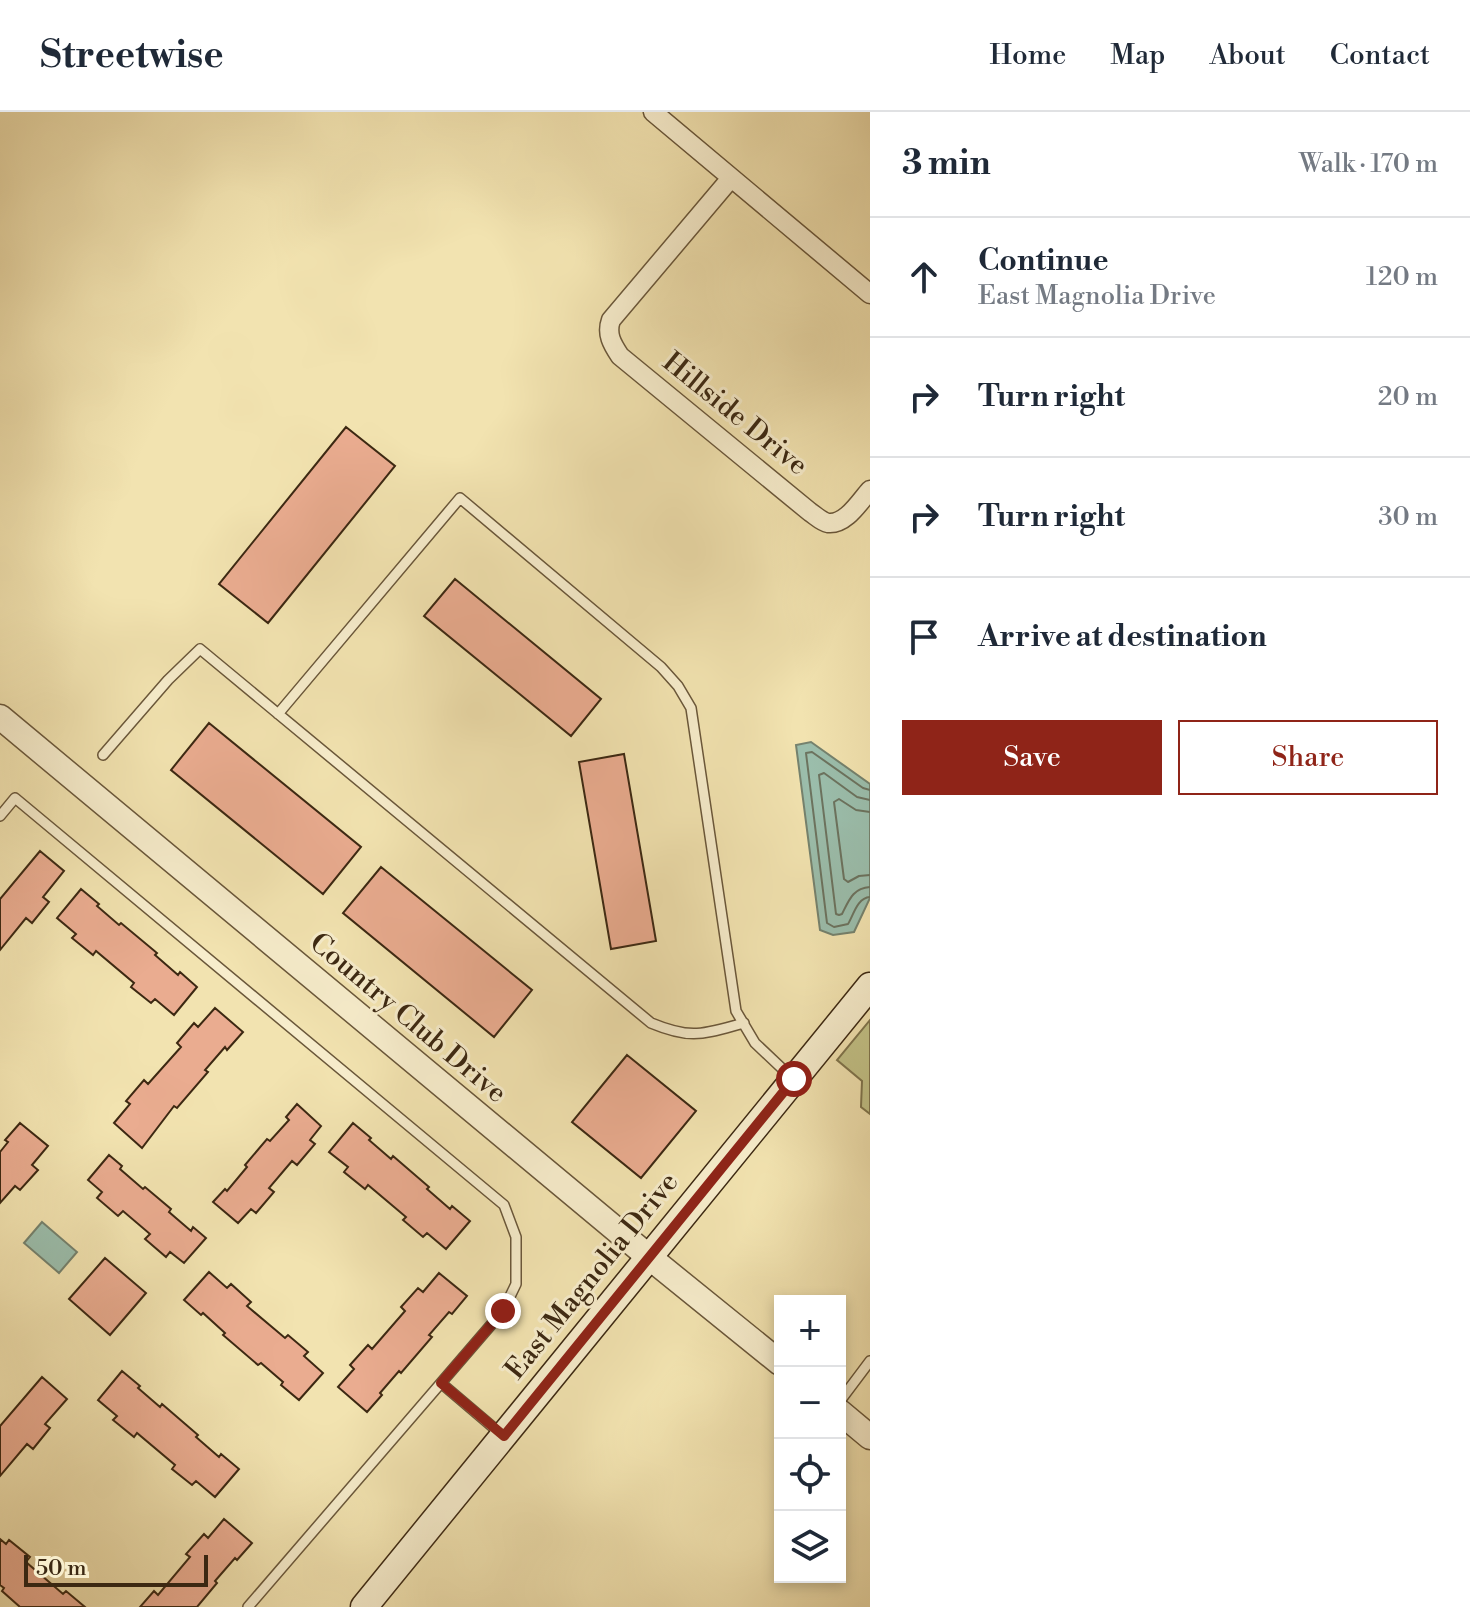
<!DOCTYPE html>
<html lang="en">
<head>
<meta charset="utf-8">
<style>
  :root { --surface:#fff; --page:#f2f2f3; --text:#1f2937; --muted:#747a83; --line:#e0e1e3; --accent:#8f2418 }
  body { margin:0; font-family:"Libre Bodoni",serif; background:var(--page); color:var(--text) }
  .controls { position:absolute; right:24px; bottom:24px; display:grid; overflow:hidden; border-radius:0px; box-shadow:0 4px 12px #0003 }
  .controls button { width:72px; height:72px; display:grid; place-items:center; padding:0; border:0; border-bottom:2px solid var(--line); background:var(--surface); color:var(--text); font:40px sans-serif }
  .scale { position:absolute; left:24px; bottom:20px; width:184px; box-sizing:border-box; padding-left:8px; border:4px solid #3c2812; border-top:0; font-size:22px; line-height:28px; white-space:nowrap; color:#3c2812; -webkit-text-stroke:6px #f7edcc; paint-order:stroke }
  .stop { position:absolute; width:24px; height:24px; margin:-18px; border:6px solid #8f2418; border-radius:50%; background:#fff }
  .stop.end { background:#8f2418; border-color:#fff; box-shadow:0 2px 8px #0008 }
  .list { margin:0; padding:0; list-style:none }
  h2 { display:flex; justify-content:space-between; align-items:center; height:104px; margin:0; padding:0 32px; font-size:34px }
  h2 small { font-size:26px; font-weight:400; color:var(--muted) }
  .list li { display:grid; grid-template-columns:52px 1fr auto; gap:24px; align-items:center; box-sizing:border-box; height:120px; padding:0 32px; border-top:2px solid var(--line) }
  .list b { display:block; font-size:30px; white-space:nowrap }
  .list p { margin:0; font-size:26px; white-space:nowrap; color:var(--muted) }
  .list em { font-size:26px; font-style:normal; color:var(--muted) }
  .actions { display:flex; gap:16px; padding:24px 32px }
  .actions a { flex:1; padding:18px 0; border:2px solid var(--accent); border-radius:0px; text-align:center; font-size:28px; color:var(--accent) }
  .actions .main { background:var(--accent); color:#fff }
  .icon { flex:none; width:44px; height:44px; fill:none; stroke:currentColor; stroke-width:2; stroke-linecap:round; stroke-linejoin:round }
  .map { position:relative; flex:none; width:870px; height:1495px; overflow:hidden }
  header { display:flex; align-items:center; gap:48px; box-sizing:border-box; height:112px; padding:0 40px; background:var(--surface); border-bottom:2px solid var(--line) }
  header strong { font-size:38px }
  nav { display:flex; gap:44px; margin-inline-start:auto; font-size:28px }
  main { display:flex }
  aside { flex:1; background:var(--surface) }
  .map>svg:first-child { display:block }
  .green { fill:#c2c186; stroke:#7f744c; stroke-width:2 }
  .water { fill:#9bbeac; stroke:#75826e; stroke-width:2 }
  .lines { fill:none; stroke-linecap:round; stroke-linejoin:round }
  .shore { stroke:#6c735f; stroke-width:2 }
  .building { fill:#eaac90; stroke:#3c2812; stroke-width:2 }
  .service-casing { stroke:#6a573a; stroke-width:12 }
  .minor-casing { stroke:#6a573a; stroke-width:21 }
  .tertiary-casing { stroke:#6a573a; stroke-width:27 }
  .secondary-casing { stroke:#3c2812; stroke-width:29 }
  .service { stroke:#f7edcc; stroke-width:9 }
  .minor { stroke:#f7edcc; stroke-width:18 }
  .tertiary { stroke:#f7edcc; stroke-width:24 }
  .secondary { stroke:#f7edcc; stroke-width:26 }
  .route { stroke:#8f2418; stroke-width:10 }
  .labels { text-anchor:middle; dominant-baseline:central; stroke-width:6; stroke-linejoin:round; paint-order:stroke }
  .street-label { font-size:28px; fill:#3c2812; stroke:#f7edcc }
</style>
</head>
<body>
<header>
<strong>Streetwise</strong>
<nav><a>Home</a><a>Map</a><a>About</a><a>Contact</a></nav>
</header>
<main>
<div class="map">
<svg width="870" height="1495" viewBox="0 0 870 1495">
  <rect width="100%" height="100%" fill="#f2e3b0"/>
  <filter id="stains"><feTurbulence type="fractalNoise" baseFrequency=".0025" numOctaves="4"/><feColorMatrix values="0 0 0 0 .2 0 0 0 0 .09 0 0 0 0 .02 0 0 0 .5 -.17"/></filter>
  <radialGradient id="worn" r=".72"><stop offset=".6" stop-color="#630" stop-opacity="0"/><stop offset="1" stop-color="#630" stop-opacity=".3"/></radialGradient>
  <!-- green -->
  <path class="green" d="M870 908V1002L861 995 862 969 837 948Z"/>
  <!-- water -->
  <path class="water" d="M811 630 870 672V786L854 820 833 823 820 818 796 633Z
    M42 1110 77 1140 59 1161 24 1131Z"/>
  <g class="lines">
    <!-- shore -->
    <path class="shore" d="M870 678 863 676 812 640 806 641 827 811 834 815 848 812C854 802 857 786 870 785
      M870 688 857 685 824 661 819 663 836 802 839 803 842 802C849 788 853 776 870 775
      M870 700 856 698 839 687 834 690 844 767 848 770 859 764 870 763"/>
  </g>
  <!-- building -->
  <path class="building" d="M346 315 395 354 268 511 219 472Z
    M455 467 601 587 571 624 424 504Z
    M209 611 361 735 323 782 171 658Z
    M624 642 656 829 611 837 579 650Z
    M40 739 64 759 43 785 49 790 32 811 26 806 0 838V787Z
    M381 755 532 878 494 925 343 801Z
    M81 777 99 792 97 794 119 813 121 811 157 841 155 843 178 863 180 860 197 875 174 903 155 887 151 891 131 875 134 871 96 839 93 843 72 826 76 822 57 806Z
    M215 896 243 920 227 938 225 935 205 958 208 960 177 996 174 994 142 1036 114 1011 130 992 126 989 144 968 148 972 181 935 177 931 194 911 198 915Z
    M627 943 696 999 641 1066 572 1010Z
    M297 992 321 1014 310 1028 315 1032 297 1053 292 1049 269 1076 274 1080 256 1101 251 1097 238 1111 213 1090 225 1077 227 1079 247 1055 245 1053 267 1027 270 1029 289 1008 286 1005Z
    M20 1011 48 1034 32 1053 38 1058 20 1078 15 1074 0 1091V1040L8 1030 5 1028Z
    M353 1011 371 1026 369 1028 391 1047 393 1044 429 1075 427 1077 450 1097 452 1094 470 1109 446 1137 427 1121 423 1125 403 1108 406 1105 368 1073 365 1077 344 1060 348 1055 329 1040Z
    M109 1043 122 1054 120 1057 143 1077 145 1075 171 1097 169 1100 191 1119 193 1115 206 1126 184 1151 170 1140 166 1145 145 1127 150 1122 123 1099 118 1104 97 1086 102 1080 88 1068Z
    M105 1146 146 1181 110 1223 69 1187Z
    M209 1160 227 1176 231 1172 251 1190 247 1194 285 1226 288 1223 308 1240 304 1244 323 1261 299 1288 281 1273 283 1270 261 1251 258 1253 223 1223 225 1221 203 1201 201 1203 184 1188Z
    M439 1161 467 1184 452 1202 449 1200 429 1223 432 1225 401 1261 399 1259 380 1281 382 1283 367 1300 338 1275 354 1257 350 1253 368 1233 372 1237 405 1199 401 1195 418 1176 423 1180Z
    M122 1259 140 1274 138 1276 160 1295 162 1292 198 1323 196 1325 219 1345 221 1342 239 1357 215 1385 196 1369 192 1373 172 1357 175 1353 137 1321 134 1325 113 1308 117 1304 98 1288Z
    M42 1265 67 1287 45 1312 50 1316 33 1337 27 1332 0 1364V1314Z
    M224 1407 252 1431 237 1448 235 1446 215 1469 217 1471 197 1495H140L154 1479 158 1483 190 1445 186 1442 204 1422 208 1426Z
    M0 1427 6 1432 9 1428 30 1445 26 1450 63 1482 66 1479 85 1495H20L2 1479 4 1476 0 1473Z"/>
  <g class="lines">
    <defs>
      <path id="service" d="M278 602 460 386 661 555 678 574 691 596 736 899 755 931 791 965
        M103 643 168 568 200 537 651 911C692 928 703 922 744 911
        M0 704 15 686 504 1093 516 1125V1172L503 1199 248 1495
        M441 1271 501 1322
        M840 1289 870 1249"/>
      <path id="minor" d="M653 0 870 182
        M731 66 611 208C606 222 612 232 620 244L810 400C816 404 822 410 828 411 846 413 860 389 870 378"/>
      <path id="tertiary" d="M0 605 649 1145 780 1251
        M840 1300 870 1325"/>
      <path id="secondary" d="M364 1495 870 874"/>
    </defs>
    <!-- service casing -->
    <use href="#service" class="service-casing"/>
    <!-- minor casing -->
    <use href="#minor" class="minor-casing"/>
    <!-- tertiary casing -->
    <use href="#tertiary" class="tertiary-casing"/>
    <!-- secondary casing -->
    <use href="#secondary" class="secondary-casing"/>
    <!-- service -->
    <use href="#service" class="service"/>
    <!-- minor -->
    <use href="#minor" class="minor"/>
    <!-- tertiary -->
    <use href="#tertiary" class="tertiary"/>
    <!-- secondary -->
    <use href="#secondary" class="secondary"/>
  </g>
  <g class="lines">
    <!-- route -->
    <path class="route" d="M503 1199 441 1271 504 1324 794 967"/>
  </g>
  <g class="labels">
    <!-- street labels -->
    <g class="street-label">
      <text transform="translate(735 302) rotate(39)">Hillside Drive</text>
      <text transform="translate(408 906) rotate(40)">Country Club Drive</text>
      <text transform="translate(592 1164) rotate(-51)">East Magnolia Drive</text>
    </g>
  </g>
  <rect width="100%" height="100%" filter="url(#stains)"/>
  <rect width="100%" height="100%" fill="url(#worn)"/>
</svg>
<div class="controls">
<button>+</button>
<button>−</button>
<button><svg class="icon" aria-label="locate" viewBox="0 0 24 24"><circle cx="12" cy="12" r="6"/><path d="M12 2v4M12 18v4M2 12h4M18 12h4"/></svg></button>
<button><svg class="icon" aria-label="layers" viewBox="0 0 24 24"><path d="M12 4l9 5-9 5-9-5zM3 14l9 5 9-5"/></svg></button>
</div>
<div class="scale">50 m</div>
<div class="stop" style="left:794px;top:967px"></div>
<div class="stop end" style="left:503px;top:1199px"></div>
</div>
<aside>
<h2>3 min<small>Walk · 170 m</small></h2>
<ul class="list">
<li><svg class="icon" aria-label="ahead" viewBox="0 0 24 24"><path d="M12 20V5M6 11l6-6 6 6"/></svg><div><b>Continue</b><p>East Magnolia Drive</p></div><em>120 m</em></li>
<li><svg class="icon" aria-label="right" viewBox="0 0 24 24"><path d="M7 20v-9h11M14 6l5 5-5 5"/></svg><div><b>Turn right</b></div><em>20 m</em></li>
<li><svg class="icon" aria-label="right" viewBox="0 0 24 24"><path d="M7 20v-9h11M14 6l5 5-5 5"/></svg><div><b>Turn right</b></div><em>30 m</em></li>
<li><svg class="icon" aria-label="arrive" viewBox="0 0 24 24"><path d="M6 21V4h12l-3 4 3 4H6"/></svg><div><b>Arrive at destination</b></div></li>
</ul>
<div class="actions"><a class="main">Save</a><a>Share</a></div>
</aside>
</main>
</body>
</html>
